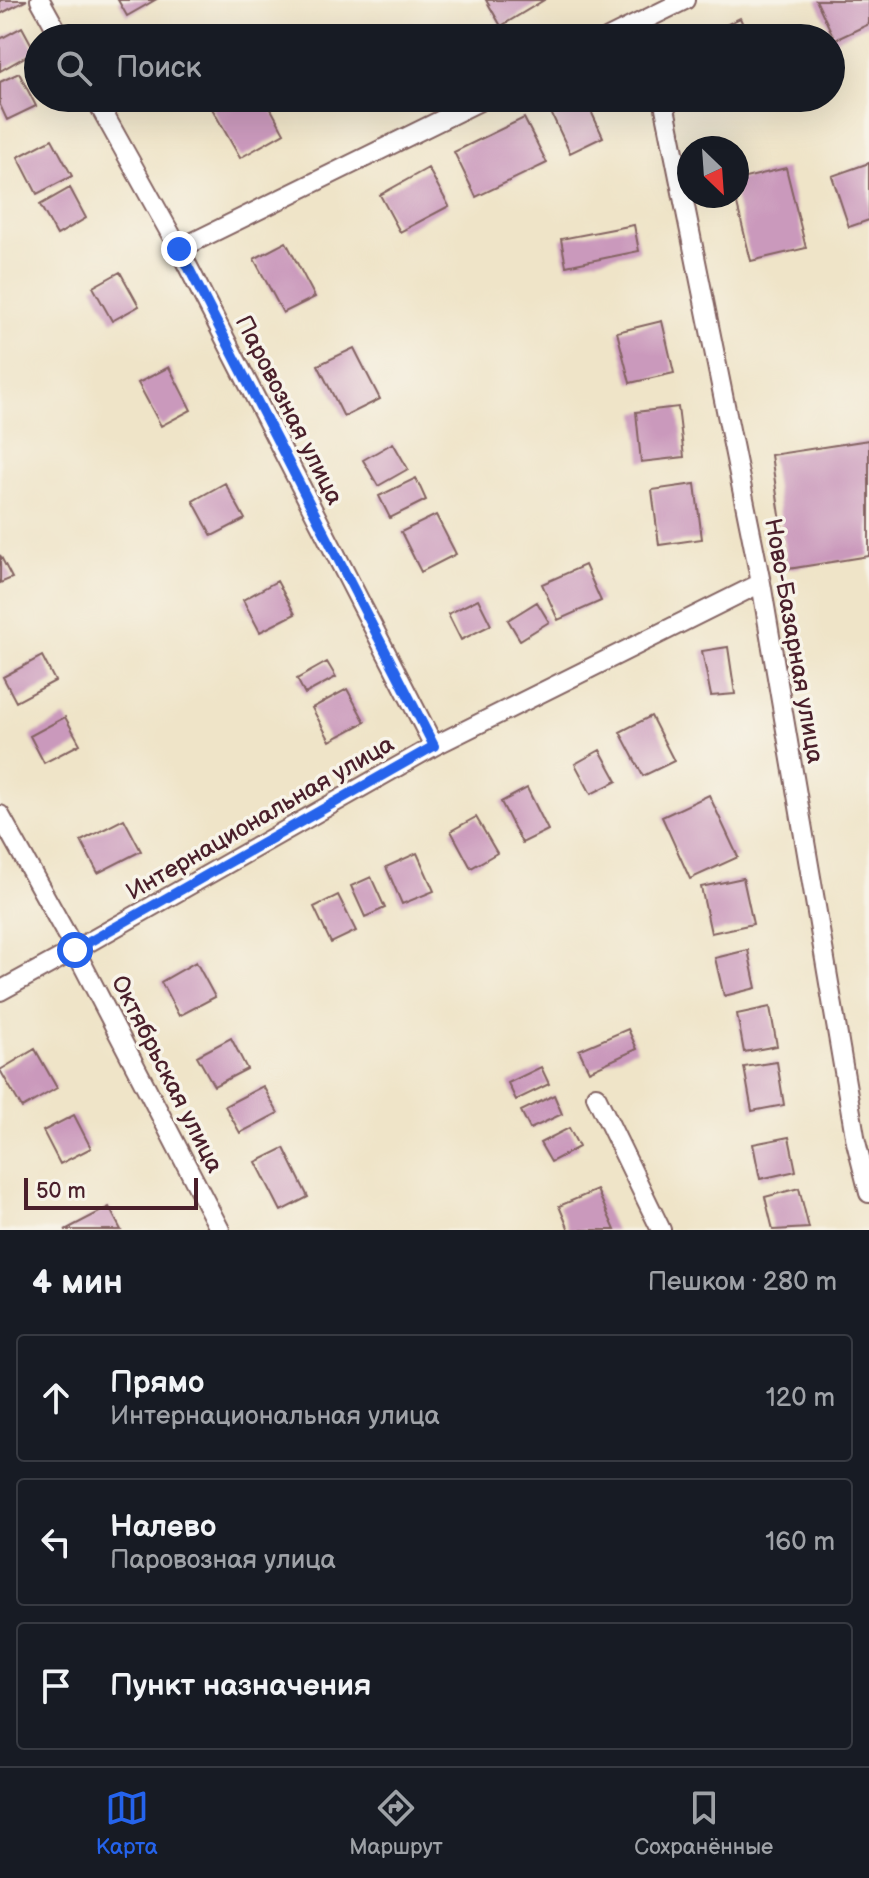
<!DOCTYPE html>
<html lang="ru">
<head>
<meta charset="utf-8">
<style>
  :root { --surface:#171b24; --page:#20242c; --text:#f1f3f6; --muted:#9ea1a6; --line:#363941; --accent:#2563eb }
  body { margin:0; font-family:"Balsamiq Sans",sans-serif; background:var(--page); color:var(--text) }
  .compass { position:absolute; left:677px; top:136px; width:72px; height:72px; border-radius:50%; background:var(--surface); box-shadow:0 8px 32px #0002; rotate:155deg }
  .scale { position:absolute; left:24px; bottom:20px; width:174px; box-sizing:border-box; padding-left:8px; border:4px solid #4a1f2b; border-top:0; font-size:22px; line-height:28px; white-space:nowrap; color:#4a1f2b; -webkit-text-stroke:6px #f7f3e8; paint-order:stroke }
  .stop { position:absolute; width:24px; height:24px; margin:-18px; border:6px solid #2563eb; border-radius:50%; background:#fff }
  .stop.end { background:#2563eb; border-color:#fff; box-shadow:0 2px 8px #0008 }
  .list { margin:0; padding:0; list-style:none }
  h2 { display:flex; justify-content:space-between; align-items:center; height:104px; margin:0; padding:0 32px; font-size:34px }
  h2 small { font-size:26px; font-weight:400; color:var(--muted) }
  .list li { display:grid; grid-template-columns:52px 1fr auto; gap:24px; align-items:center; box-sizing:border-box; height:128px; margin:0 16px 16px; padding:0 16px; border:2px solid var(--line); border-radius:8px }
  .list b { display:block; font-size:30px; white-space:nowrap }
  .list p { margin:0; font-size:26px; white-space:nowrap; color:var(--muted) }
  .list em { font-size:26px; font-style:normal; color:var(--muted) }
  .icon { flex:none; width:44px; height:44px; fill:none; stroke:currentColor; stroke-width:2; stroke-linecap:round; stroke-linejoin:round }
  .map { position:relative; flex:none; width:869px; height:1230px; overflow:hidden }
  .search { position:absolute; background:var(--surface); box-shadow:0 8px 32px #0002; left:24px; right:24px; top:24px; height:88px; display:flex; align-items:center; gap:20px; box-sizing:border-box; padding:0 28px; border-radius:44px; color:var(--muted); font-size:30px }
  .sheet { height:536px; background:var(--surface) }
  nav { display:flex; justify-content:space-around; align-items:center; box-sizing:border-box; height:112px; border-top:2px solid var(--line); background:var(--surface); font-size:22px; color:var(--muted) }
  nav a { display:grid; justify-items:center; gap:4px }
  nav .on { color:var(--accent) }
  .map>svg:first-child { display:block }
  .building { fill:#ca99bc }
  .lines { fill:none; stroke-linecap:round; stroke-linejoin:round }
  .minor-casing { stroke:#846462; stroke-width:22 }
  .minor { stroke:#fff; stroke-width:18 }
  .route { stroke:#2563eb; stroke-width:10 }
  .labels { text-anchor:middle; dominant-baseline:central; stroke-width:7; stroke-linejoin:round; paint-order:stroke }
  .street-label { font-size:24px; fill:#4a1f2b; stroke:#f7f3e8 }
</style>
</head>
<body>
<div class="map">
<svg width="869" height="1230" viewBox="0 0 869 1230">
  <rect width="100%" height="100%" fill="#f7f3e8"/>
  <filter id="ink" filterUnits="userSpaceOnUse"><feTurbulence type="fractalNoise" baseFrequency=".0125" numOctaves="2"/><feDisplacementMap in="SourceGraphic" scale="16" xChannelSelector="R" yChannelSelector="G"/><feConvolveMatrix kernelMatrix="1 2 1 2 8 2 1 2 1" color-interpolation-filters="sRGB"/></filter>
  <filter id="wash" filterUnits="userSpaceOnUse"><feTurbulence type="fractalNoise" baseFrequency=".006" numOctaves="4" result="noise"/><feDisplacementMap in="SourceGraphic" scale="32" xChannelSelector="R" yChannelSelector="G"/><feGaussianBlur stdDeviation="1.8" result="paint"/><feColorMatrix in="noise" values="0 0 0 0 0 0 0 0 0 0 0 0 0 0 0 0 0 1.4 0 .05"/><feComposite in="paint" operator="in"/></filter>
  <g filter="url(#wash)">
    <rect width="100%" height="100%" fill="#efe4c8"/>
    <g id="blocks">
      <!-- building -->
      <path class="building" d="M0 0H27L0 14Z
        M118 0H155L127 16Z
        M486 0H544L501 26Z
        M816 0H869V24L835 40Z
        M740 18 749 38H699Z
        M412 23 421 38H386Z
        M22 27 35 51 0 71V39Z
        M19 73 36 106 7 120 0 105V82Z
        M206 98H265L284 133 240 158Z
        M560 98H585L603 137 570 153 547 104Z
        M524 118 547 163 476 197 454 152Z
        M52 139 72 176 37 194 18 157Z
        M869 163V220L849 227 832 176Z
        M428 168 449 206 400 232 380 195Z
        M786 168 806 248 751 261 735 196H737V180Z
        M70 188 86 218 57 235 40 205Z
        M634 225 639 251 566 266 561 239Z
        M286 242 315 297 283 313 254 259Z
        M120 272 139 306 112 321 93 287Z
        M662 321 674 373 630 383 617 332Z
        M354 348 380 399 344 417 318 365Z
        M169 367 191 410 161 426 138 383Z
        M678 407 684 457 641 462 636 412Z
        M869 440V556L788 569 771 455Z
        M393 443 408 469 378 486 363 460Z
        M416 478 426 500 390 518 379 496Z
        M225 483 245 519 212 536 193 501Z
        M695 484 702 539 659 545 652 490Z
        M436 515 456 554 421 572 401 532Z
        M0 555 12 578 0 583Z
        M585 565 601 601 558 620 542 584Z
        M277 581 295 614 260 632 243 600Z
        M478 599 491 625 461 640 448 614Z
        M537 602 549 622 520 640 508 620Z
        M728 647 735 694 711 696 702 651Z
        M42 656 55 681 16 702 3 677Z
        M327 662 336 677 305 694 297 679Z
        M347 689 365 722 330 741 312 708Z
        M651 716 674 761 643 776 620 732Z
        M65 717 80 744 44 763 30 736Z
        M600 750 617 781 591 794 575 764Z
        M527 788 548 830 522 843 501 802Z
        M709 795 738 857 690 879 662 817Z
        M476 817 497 853 471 868 451 831Z
        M124 819 141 851 98 873 81 841Z
        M417 853 434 891 402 904 386 867Z
        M371 877 385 908 365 917 351 886Z
        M743 878 753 924 711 933 701 887Z
        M338 895 356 931 331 943 314 907Z
        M748 950 756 988 724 996 715 958Z
        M196 962 215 997 179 1016 161 982Z
        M770 1007 777 1046 744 1052 737 1014Z
        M628 1029 637 1049 589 1071 579 1050Z
        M231 1038 247 1069 214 1086 197 1056Z
        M35 1049 57 1088 22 1108 0 1070Z
        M777 1062 784 1105 752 1111 744 1067Z
        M541 1067 549 1084 516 1100 508 1083Z
        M263 1086 278 1113 240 1133 225 1106Z
        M554 1095 562 1114 530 1129 521 1111Z
        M74 1115 91 1148 60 1164 43 1131Z
        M569 1128 579 1147 551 1162 540 1143Z
        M789 1137 796 1171 760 1179 753 1144Z
        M284 1148 308 1197 281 1211 256 1162Z
        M799 1188 809 1228 773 1230 765 1197Z
        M597 1190 615 1230H569L559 1206Z
        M109 1207 121 1230H65Z"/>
    </g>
  </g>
  <g filter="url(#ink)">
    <use href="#blocks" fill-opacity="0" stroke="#846462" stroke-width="2"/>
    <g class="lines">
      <defs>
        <path id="minor" d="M40 0 61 38
          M608 38 685 0
          M95 98 179 249 434 746
          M663 98 761 583 856 1142 869 1193
          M179 249 486 98
          M0 815 75 950 220 1230
          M0 991 75 950 434 746 761 583
          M596 1096 661 1230"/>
      </defs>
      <!-- minor casing -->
      <use href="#minor" class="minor-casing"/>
      <!-- minor -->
      <use href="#minor" class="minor"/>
    </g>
  </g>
  <g class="lines" filter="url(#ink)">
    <!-- route -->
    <path class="route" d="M75 950 434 746 179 249"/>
  </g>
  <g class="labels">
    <!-- street labels -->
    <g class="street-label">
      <text transform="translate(289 410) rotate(63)">Паровозная улица</text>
      <text transform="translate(794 641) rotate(80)">Ново-Базарная улица</text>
      <text transform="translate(260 818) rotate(-30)">Интернациональная улица</text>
      <text transform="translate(167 1074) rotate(63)">Октябрьская улица</text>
    </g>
  </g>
</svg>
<svg class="compass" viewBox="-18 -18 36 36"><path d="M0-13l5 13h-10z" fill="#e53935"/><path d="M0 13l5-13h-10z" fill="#9ea1a6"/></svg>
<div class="scale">50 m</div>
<div class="stop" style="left:75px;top:950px"></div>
<div class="stop end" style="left:179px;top:249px"></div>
<div class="search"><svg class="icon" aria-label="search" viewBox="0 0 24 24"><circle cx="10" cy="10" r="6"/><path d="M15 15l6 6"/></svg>Поиск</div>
</div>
<section class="sheet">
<h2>4 мин<small>Пешком · 280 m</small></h2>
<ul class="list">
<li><svg class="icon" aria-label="ahead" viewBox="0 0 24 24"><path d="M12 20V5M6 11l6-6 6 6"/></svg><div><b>Прямо</b><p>Интернациональная улица</p></div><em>120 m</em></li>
<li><svg class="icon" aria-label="left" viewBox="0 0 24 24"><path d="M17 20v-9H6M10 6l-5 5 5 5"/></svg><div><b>Налево</b><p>Паровозная улица</p></div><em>160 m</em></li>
<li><svg class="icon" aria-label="arrive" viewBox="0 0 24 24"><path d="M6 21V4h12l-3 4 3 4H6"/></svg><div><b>Пункт назначения</b></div></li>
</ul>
</section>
<nav>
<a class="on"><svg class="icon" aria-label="map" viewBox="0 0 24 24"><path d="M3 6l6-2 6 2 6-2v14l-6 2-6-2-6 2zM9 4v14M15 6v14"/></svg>Карта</a>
<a><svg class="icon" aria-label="directions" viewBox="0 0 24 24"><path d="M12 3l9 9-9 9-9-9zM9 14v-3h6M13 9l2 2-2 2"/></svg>Маршрут</a>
<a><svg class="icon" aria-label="saved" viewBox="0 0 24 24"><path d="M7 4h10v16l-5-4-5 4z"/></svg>Сохранённые</a>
</nav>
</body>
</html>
